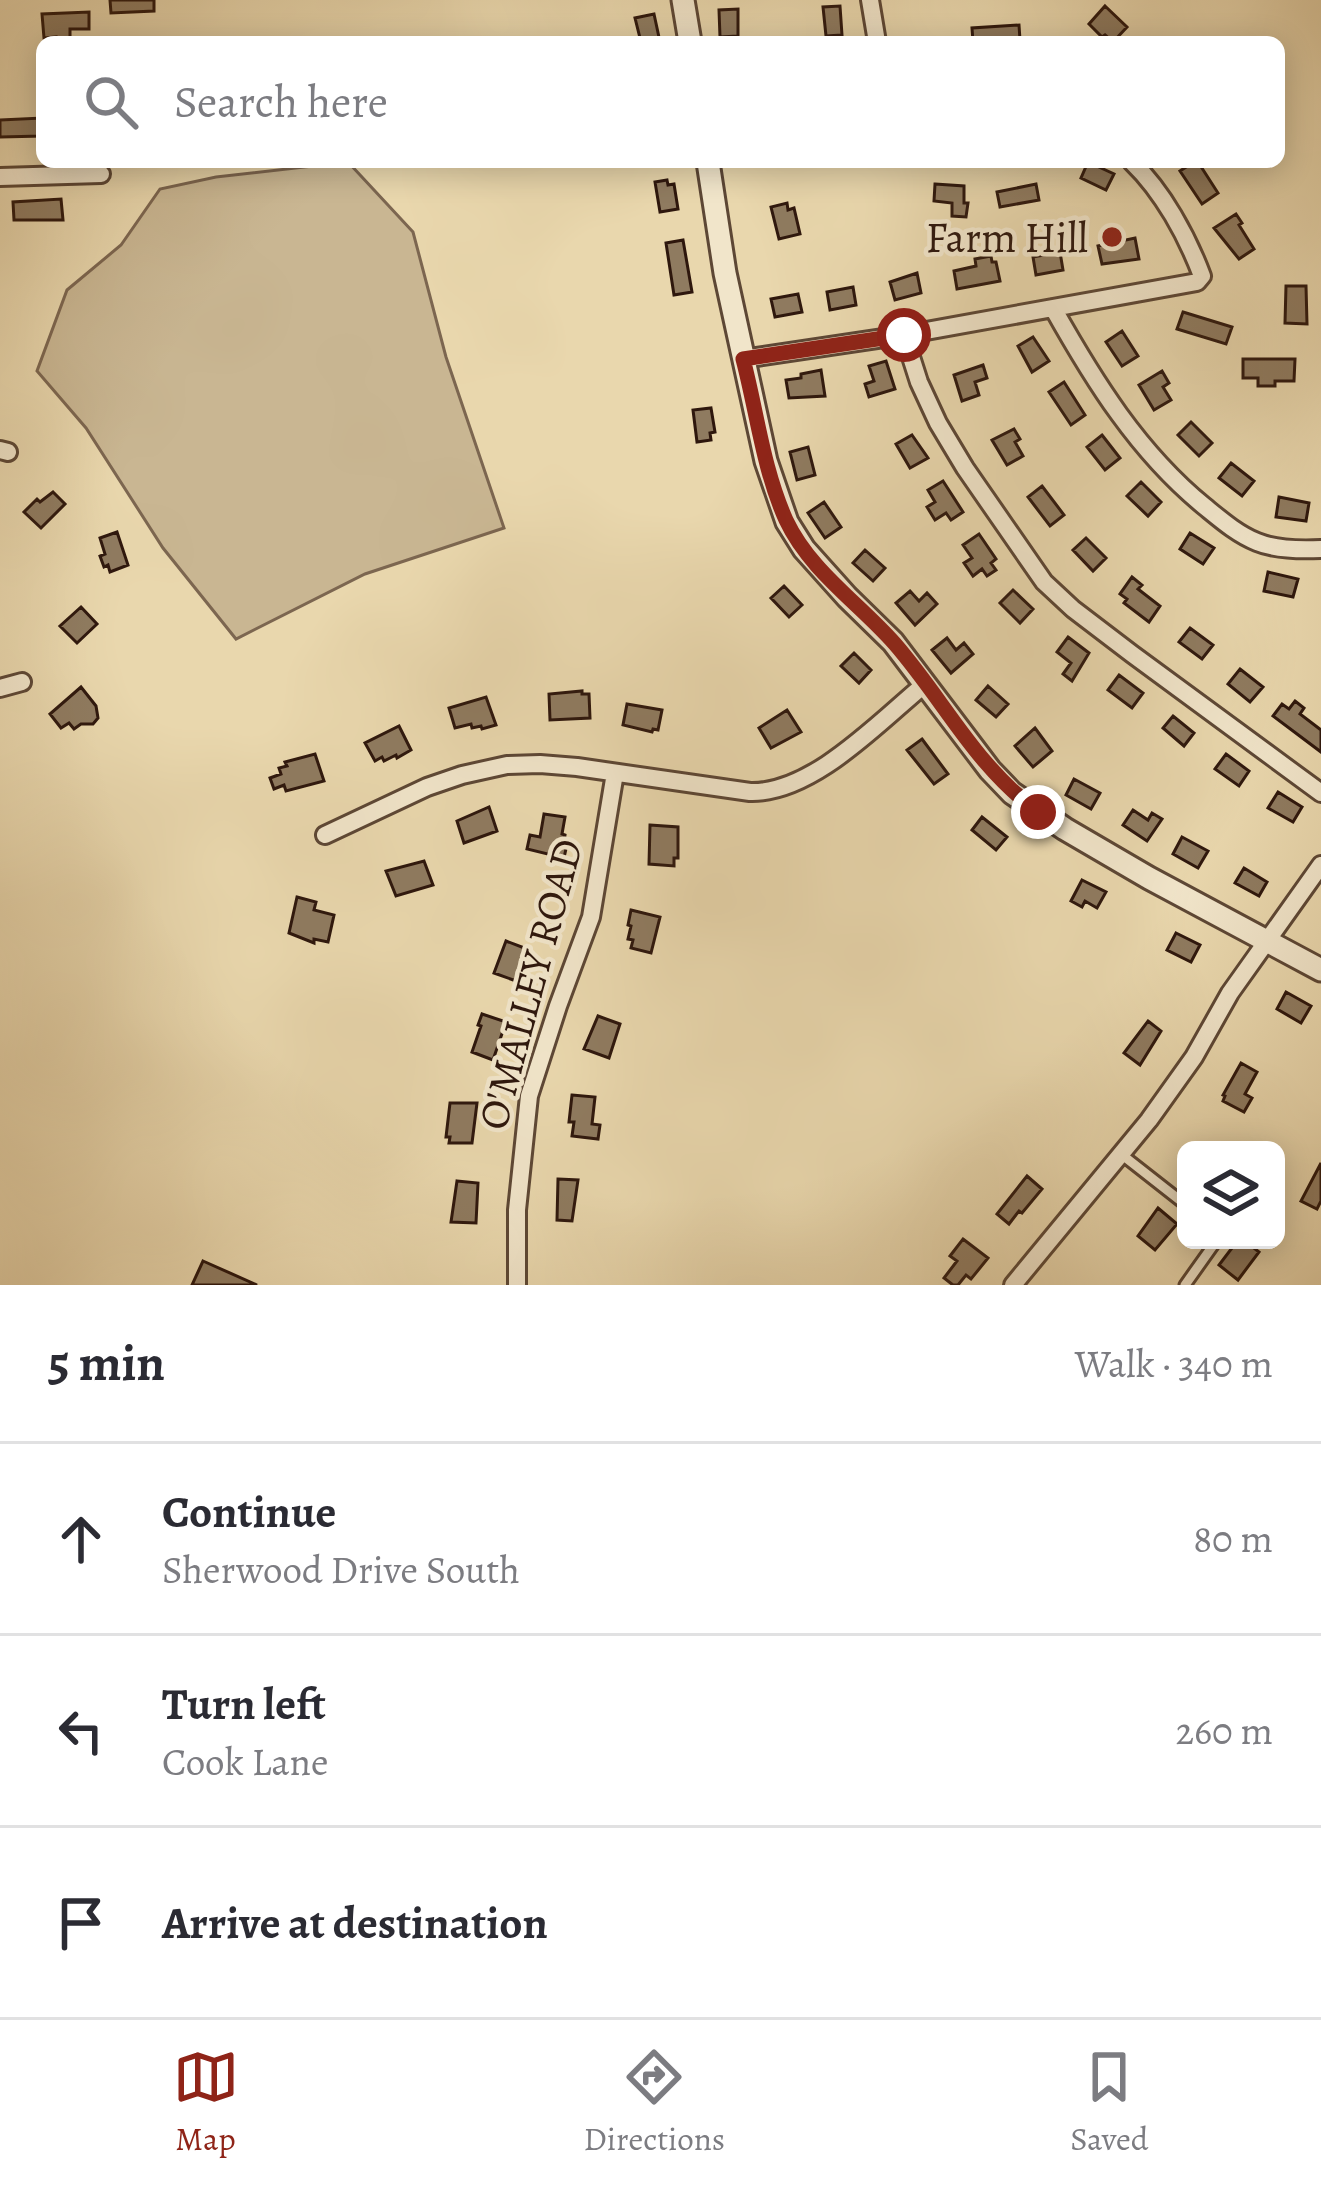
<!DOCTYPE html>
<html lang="en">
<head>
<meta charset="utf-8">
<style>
  :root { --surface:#fff; --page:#f7f7f7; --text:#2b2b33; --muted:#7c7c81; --line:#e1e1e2; --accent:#8f2418 }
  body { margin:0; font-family:Alegreya,serif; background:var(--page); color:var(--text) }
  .controls { position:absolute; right:36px; bottom:36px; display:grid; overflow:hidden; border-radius:18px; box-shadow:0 6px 30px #0003 }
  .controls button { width:108px; height:108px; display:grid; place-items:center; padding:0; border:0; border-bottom:3px solid var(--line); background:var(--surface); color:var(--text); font:60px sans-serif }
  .stop { position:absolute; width:36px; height:36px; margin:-27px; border:9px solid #8f2418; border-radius:50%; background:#fff }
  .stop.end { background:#8f2418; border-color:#fff; box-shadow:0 3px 12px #0008 }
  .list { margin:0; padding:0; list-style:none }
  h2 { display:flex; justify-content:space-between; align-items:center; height:156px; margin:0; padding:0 48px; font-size:51px }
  h2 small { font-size:39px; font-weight:400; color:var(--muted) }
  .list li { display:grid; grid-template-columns:78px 1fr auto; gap:36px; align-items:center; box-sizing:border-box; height:192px; padding:0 48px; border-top:3px solid var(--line) }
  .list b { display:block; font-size:45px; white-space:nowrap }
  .list p { margin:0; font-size:39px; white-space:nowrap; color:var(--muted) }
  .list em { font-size:39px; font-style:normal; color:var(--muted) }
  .icon { flex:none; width:66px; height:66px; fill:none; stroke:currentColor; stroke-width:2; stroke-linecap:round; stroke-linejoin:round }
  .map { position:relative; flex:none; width:1321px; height:1285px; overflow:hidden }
  .search { position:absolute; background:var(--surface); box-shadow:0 6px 30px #0003; left:36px; right:36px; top:36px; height:132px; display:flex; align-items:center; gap:30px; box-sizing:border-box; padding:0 42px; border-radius:18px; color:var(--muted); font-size:45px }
  .sheet { height:732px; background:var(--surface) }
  nav { display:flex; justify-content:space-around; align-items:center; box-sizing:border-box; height:168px; border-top:3px solid var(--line); background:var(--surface); font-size:33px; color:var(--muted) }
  nav a { display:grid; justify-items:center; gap:6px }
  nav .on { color:var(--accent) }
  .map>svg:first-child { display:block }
  .green { fill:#c9b692; stroke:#7c6650; stroke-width:3 }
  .building { fill:#8f7b60; stroke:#2e170d; stroke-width:3 }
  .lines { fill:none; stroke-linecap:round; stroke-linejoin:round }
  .service-casing { stroke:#5d4735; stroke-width:15 }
  .minor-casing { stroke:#5d4735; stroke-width:22 }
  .tertiary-casing { stroke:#5d4735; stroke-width:27 }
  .service { stroke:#f1e5ca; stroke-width:9 }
  .minor { stroke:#f1e5ca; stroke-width:16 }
  .tertiary { stroke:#f1e5ca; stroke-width:21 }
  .route { stroke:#8f2418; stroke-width:15 }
  .poi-dot { fill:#8f2418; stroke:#f1e5ca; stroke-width:4.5 }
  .labels { text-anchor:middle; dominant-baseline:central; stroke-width:9; stroke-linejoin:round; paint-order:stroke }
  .poi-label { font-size:42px; fill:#2e170d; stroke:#f1e5ca; text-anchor:end }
  .street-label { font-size:42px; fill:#2e170d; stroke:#f1e5ca }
</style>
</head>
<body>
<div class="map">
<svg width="1321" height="1285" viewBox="0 0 1321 1285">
  <rect width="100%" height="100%" fill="#e9d7ad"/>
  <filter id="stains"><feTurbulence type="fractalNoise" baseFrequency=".00167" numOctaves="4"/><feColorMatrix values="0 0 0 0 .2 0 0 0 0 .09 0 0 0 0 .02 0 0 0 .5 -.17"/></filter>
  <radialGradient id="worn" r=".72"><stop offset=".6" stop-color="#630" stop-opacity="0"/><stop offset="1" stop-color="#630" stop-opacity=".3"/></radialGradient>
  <!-- green -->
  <path class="green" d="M348 162 413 232 446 357 504 528 365 574 236 639 163 548 86 428 37 371 67 290 121 245 160 189 216 177Z"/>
  <!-- building -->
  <path class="building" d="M110 0H154V11L111 13Z
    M840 6 842 35 826 36 823 7Z
    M1105 6 1127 27 1113 42 1105 35 1102 37 1089 24Z
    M738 9V36L720 37 719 10Z
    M89 12V29H70V42H56V37L44 38 42 14Z
    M654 14 660 42H641L635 18Z
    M1019 25 1020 40 973 42 972 28Z
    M42 118V136L0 137V120Z
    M1088 162 1114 174 1106 190 1081 178Z
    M1194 162H1198L1218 193 1202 204 1180 171Z
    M667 180 668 185 674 184 678 209 660 212 655 182Z
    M935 184 964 186V203H968L966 217 952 216V203L934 201Z
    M1036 184 1039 200 1000 207 997 192Z
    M61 199 63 220H14L13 202Z
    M787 203 788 210 794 208 800 234 779 239 771 207Z
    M1236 214 1242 223 1239 225 1254 249 1239 259 1214 228Z
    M1135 238 1139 259 1102 264 1098 246Z
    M683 240 692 292 674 295 666 243Z
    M1060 252 1063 270 1036 275 1033 257Z
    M991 256 992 262H996L1000 281 957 289 954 271 976 266 975 259Z
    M917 273 921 293 895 300 890 282Z
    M1286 286H1306L1307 324 1285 323Z
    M853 287 856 305 830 310 827 292Z
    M798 294 802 312 775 317 771 299Z
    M1183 312 1232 327 1226 344 1177 329Z
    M1122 331 1138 356 1122 366 1106 342Z
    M1033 337 1049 361 1032 372 1018 346Z
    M1243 359H1295L1294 381H1275V386H1258V378H1243Z
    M886 361 895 389 869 397 865 384 874 381 869 366Z
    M983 365 987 378 975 382 979 395 962 401 954 375Z
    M821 370 825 396 789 398 786 380 801 378V374Z
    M1162 371 1169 383 1163 387 1171 400 1154 410 1139 385Z
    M1064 382 1085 415 1071 425 1049 392Z
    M711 408 715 432 710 433 711 440 697 442 693 410Z
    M1191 422 1212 443 1199 456 1178 435Z
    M1014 429 1020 439 1015 442 1023 456 1007 465 992 440Z
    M912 435 928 458 910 468 896 444Z
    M1102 435 1120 458 1105 470 1087 447Z
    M808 447 815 475 797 480 790 452Z
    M1231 463 1254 481 1242 496 1219 478Z
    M943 481 963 512 951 520 946 513 935 520 927 507 935 502 928 490Z
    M1141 482 1161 502 1148 516 1127 496Z
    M1042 486 1064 515 1050 526 1028 497Z
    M53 492 65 504 41 528 24 512 37 499 40 502Z
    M1279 497 1309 503 1306 521 1276 517Z
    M824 502 841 527 825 538 808 513Z
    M117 532 128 565 110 572 108 565 104 567 100 556 105 554 100 538Z
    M1190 533 1214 548 1203 564 1180 549Z
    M979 534 996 559 991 563 996 570 987 576 982 569 973 576 964 563 972 558 963 545Z
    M1086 538 1106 558 1093 571 1073 550Z
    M865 550 885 568 873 581 853 563Z
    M1268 572 1298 579 1293 597 1264 591Z
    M1132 577 1142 585 1138 589 1160 606 1149 622 1124 603 1127 599 1120 594Z
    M784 586 802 605 789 617 771 598Z
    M1013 590 1033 609 1020 623 1000 603Z
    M910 591 919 601 927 593 937 604 915 625 896 603Z
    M81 607 97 624 77 643 60 626Z
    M1190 628 1213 645 1202 659 1179 642Z
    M1068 637 1089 653 1072 681 1063 674 1071 663 1057 652Z
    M947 638 956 650 964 643 973 654 951 673 932 650Z
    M854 653 871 670 859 683 841 666Z
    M1240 669 1263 687 1250 702 1228 684Z
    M1119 675 1143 693 1132 708 1108 690Z
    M988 686 1008 704 996 717 976 700Z
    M81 687 96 706 98 718 93 724H81L74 729 69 723 61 728 50 714Z
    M582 691V694H589L590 718 550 720 549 694Z
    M486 697 496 725 482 729 481 726 472 728 471 724 455 728 449 708Z
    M1295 701 1304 708 1300 714 1321 730V752L1273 716 1282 704 1289 709Z
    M627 704 662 710 658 730 653 729 652 732 623 725Z
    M787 710 801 732 771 748 759 728Z
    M1173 716 1194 733 1184 746 1163 728Z
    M399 726 411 750 397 758 396 755 384 761 382 757 375 761 365 743Z
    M1035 728 1052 751 1033 767 1015 746Z
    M922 739 948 774 934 784 907 750Z
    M315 754 324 781 286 791 284 785 274 789 270 778 281 774 279 768 287 766 285 762Z
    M1226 754 1249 771 1239 786 1215 769Z
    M1074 779 1100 793 1091 809 1066 795Z
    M1278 792 1302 807 1293 822 1268 808Z
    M489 807 497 831 464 843 457 821Z
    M1133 810 1148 820 1152 813 1162 819 1147 841 1123 825Z
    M544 814 565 817 562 834 565 835 564 843 567 844 564 858 527 849 530 835 540 837Z
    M982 817 1007 837 996 850 972 830Z
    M650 825 678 827V858H674V866L649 864Z
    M1182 837 1208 851 1198 868 1173 854Z
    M424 861 433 885 396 896 386 871Z
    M1244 868 1267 882 1259 896 1235 883Z
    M1082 880 1106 892 1097 908 1085 901 1082 907 1071 901Z
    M297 897 316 902 314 910 334 915 328 942 314 939V943L289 933Z
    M631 910 660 917 651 953 631 948 633 940 628 939 631 926 628 925Z
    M1176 933 1200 945 1191 962 1167 950Z
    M506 941 527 949 520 969 523 971 519 982 494 973Z
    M1286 992 1311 1006 1301 1023 1277 1009Z
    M482 1014 506 1022 493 1060 472 1052 481 1026 478 1025Z
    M598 1016 620 1024 609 1058 584 1049Z
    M1148 1021 1161 1031 1140 1065 1124 1053Z
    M1241 1063 1257 1072 1245 1094 1252 1098 1244 1112 1223 1101 1225 1096 1223 1095Z
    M572 1095 595 1097 592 1124 600 1125 598 1139 572 1136 574 1122H569Z
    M450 1103H477L472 1143H449L450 1137H446Z
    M1321 1163V1201L1317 1209 1301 1201Z
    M1027 1176 1042 1189 1022 1213 1019 1211 1009 1224 997 1214Z
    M558 1179 578 1180 572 1221 557 1220Z
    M457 1181 478 1183 476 1223 451 1222Z
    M1158 1208 1177 1224 1155 1250 1138 1236Z
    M963 1239 988 1258 971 1279 966 1275 958 1285H953L944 1278 957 1261 950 1256Z
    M1238 1240H1244L1259 1252 1238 1280 1219 1265Z
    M203 1261 257 1285H192Z"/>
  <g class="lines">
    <defs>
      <path id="service" d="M1121 1154 1186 1205
        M1185 1285 1217 1240"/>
      <path id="minor" d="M870 0 877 42
        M0 177 101 174
        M1053 308C1094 381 1138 452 1204 506 1220 519 1237 534 1257 542 1276 550 1300 550 1321 549
        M904 335 919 382 938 423 965 468 1044 582 1073 609 1132 654 1321 793
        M743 359 904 335 1197 282 1202 276C1187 236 1163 192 1132 162
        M0 450 8 452
        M0 688 22 682
        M325 835 427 787 462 775 507 765 540 764 577 767 750 792C812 794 879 722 925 684
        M517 1285V1210L529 1096 558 1006 591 917 615 773
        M1013 1285 1149 1120 1194 1057 1230 993 1321 865"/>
      <path id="tertiary" d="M683 0 690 42
        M708 162 725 273 766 461 787 522 804 549 847 597 893 642 990 770 1012 793 1065 829 1149 878 1321 970"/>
    </defs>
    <!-- service casing -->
    <use href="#service" class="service-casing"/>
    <!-- minor casing -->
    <use href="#minor" class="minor-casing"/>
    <!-- tertiary casing -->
    <use href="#tertiary" class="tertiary-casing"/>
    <!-- service -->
    <use href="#service" class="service"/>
    <!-- minor -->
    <use href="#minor" class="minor"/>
    <!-- tertiary -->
    <use href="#tertiary" class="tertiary"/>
  </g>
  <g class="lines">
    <!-- route -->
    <path class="route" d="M904 335 743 359C757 412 763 469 786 520 810 571 859 603 895 644 946 703 973 763 1038 812"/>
  </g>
  <!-- markers -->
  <circle class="poi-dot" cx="1112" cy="237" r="12"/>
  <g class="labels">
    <!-- poi labels -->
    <g class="poi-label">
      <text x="1088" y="237">Farm Hill</text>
    </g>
    <!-- street labels -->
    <g class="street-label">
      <text transform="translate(530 984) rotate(-75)">O'MALLEY ROAD</text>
    </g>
  </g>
  <rect width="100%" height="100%" filter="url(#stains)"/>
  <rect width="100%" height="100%" fill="url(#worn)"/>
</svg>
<div class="controls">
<button><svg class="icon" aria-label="layers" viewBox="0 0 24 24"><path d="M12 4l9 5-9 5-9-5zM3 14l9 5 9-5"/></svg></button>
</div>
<div class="stop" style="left:904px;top:335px"></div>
<div class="stop end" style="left:1038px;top:812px"></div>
<div class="search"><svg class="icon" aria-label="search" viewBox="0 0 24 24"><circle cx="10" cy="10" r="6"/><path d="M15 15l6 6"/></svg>Search here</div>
</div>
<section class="sheet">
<h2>5 min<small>Walk · 340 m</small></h2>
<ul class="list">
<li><svg class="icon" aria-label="ahead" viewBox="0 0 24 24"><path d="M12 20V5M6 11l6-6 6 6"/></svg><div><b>Continue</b><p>Sherwood Drive South</p></div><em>80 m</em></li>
<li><svg class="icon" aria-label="left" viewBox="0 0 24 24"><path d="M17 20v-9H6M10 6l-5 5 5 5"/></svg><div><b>Turn left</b><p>Cook Lane</p></div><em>260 m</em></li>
<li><svg class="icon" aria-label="arrive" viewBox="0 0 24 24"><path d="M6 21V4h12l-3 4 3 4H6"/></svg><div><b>Arrive at destination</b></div></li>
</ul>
</section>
<nav>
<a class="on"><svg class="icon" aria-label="map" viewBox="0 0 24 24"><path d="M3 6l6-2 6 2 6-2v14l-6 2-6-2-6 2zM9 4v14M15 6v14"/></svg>Map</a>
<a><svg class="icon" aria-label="directions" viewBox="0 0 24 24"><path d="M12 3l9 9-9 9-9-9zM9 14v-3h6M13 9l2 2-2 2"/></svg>Directions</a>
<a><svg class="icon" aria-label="saved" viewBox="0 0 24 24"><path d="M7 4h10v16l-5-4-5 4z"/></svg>Saved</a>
</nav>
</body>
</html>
